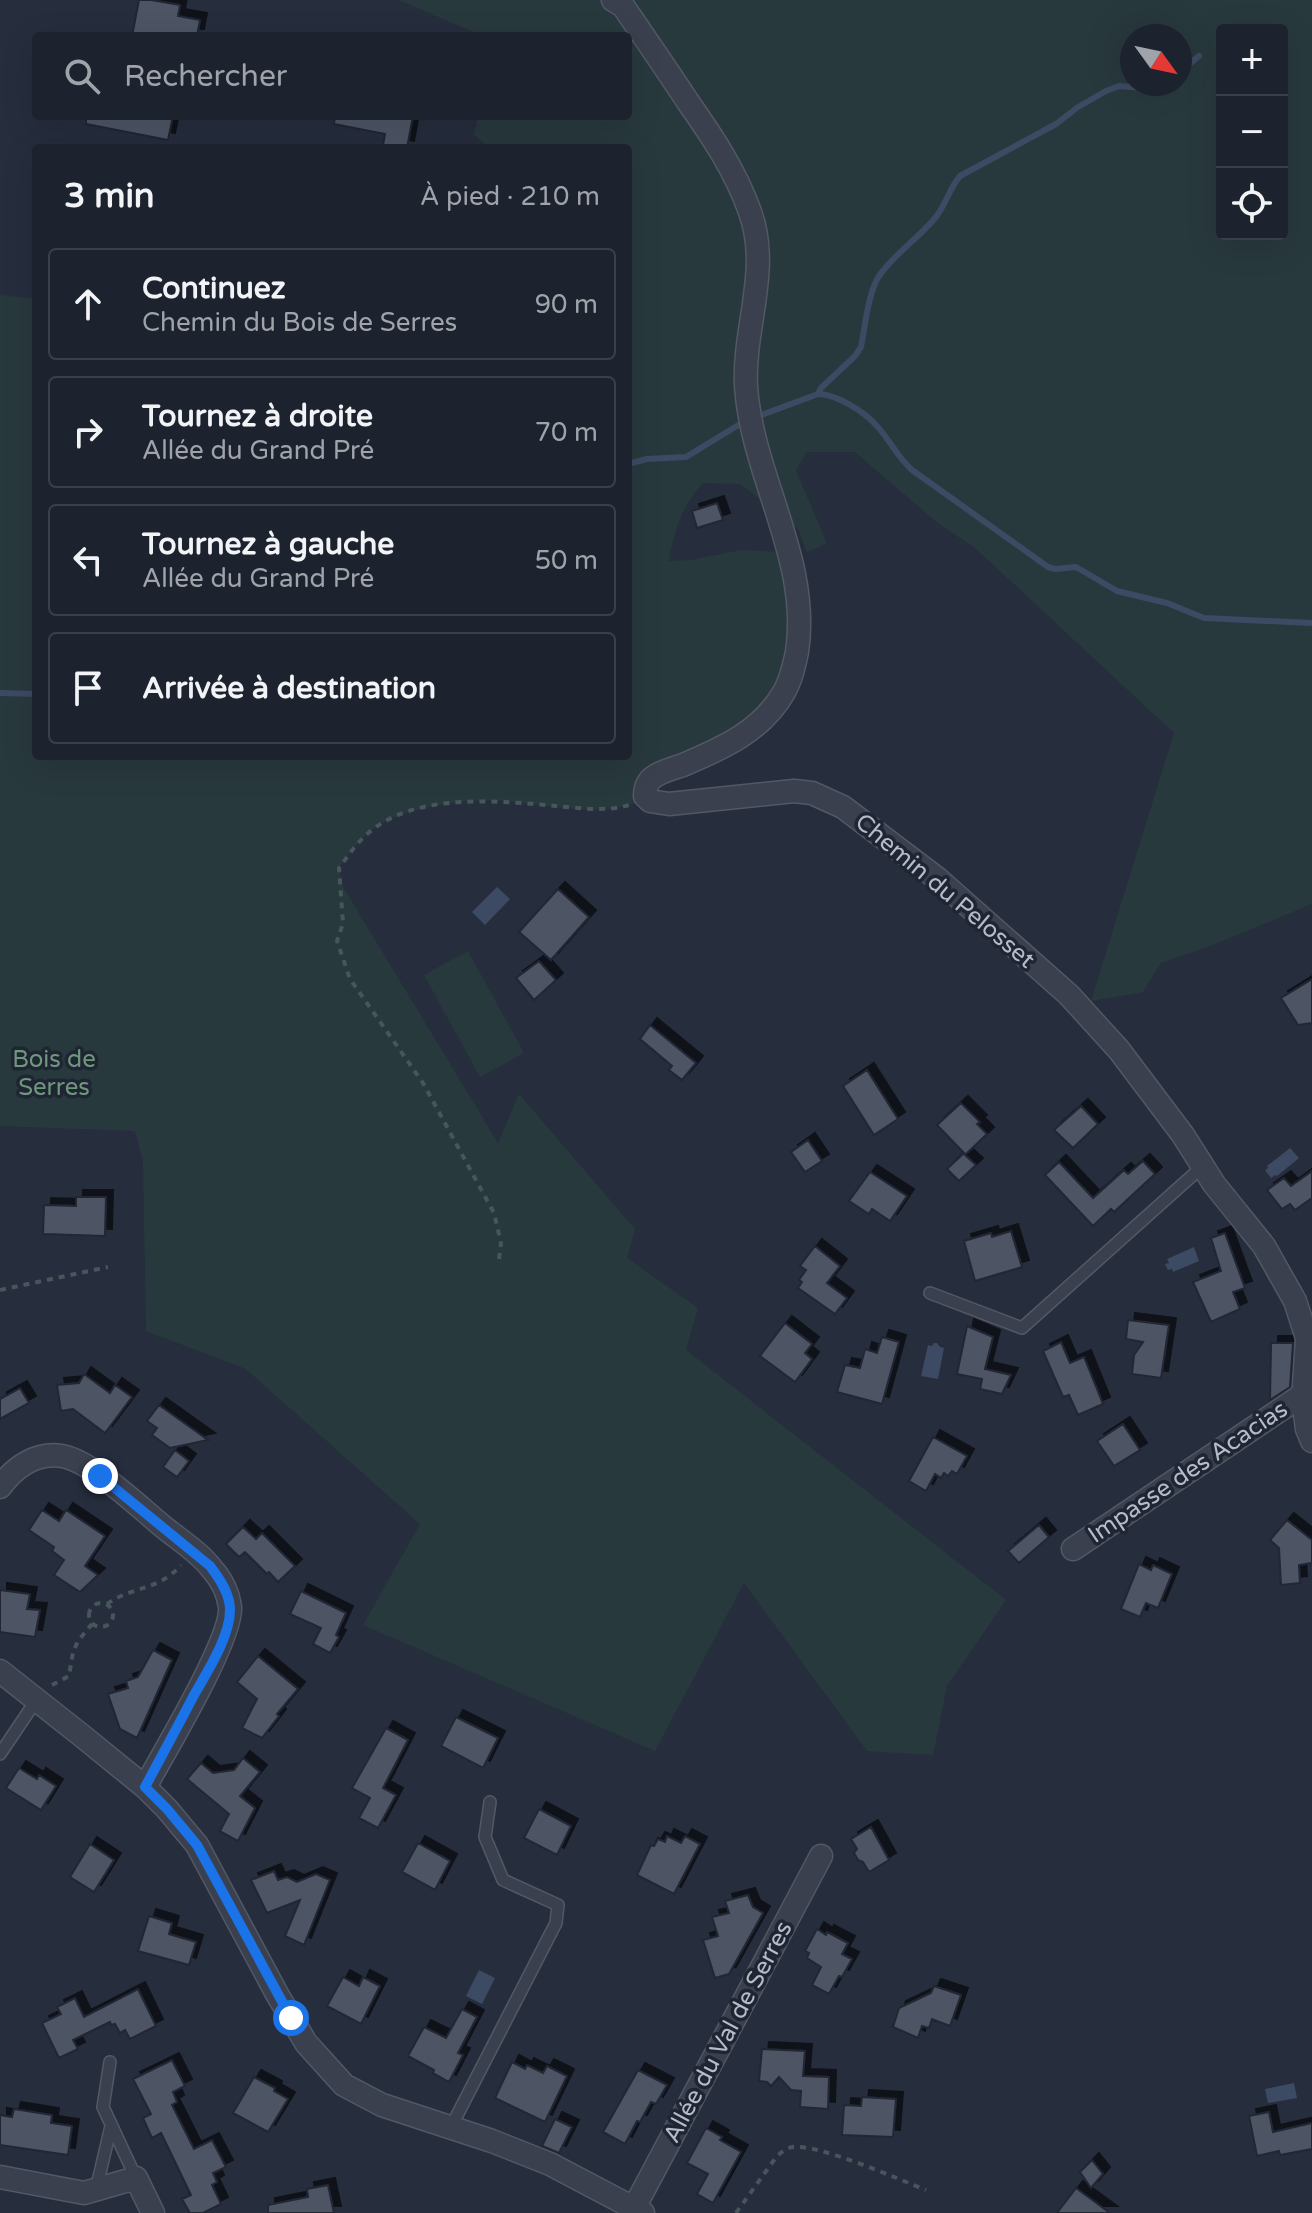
<!DOCTYPE html>
<html lang="fr">
<head>
<meta charset="utf-8">
<style>
  :root { --surface:#1c222e; --page:#292f3a; --text:#f1f3f6; --muted:#a0a4aa; --line:#3a3f4a }
  body { margin:0; font-family:"Varela Round",sans-serif; background:var(--page); color:var(--text) }
  .controls { position:absolute; right:24px; top:24px; display:grid; overflow:hidden; border-radius:8px; box-shadow:0 8px 32px #0002 }
  .controls button { width:72px; height:72px; display:grid; place-items:center; padding:0; border:0; border-bottom:2px solid var(--line); background:var(--surface); color:var(--text); font:40px sans-serif }
  .compass { position:absolute; left:1120px; top:24px; width:72px; height:72px; border-radius:50%; background:var(--surface); box-shadow:0 8px 32px #0002; rotate:123deg }
  .stop { position:absolute; width:24px; height:24px; margin:-18px; border:6px solid #1a73e8; border-radius:50%; background:#fff }
  .stop.end { background:#1a73e8; border-color:#fff; box-shadow:0 2px 8px #0008 }
  .list { margin:0; padding:0; list-style:none }
  h2 { display:flex; justify-content:space-between; align-items:center; height:104px; margin:0; padding:0 32px; font-size:34px }
  h2 small { font-size:26px; font-weight:400; color:var(--muted) }
  .list li { display:grid; grid-template-columns:52px 1fr auto; gap:24px; align-items:center; box-sizing:border-box; height:112px; margin:0 16px 16px; padding:0 16px; border:2px solid var(--line); border-radius:8px }
  .list b { display:block; font-size:30px; white-space:nowrap }
  .list p { margin:0; font-size:26px; white-space:nowrap; color:var(--muted) }
  .list em { font-size:26px; font-style:normal; color:var(--muted) }
  .icon { flex:none; width:44px; height:44px; fill:none; stroke:currentColor; stroke-width:2; stroke-linecap:round; stroke-linejoin:round }
  .map { position:relative; flex:none; width:1312px; height:2213px; overflow:hidden }
  .search { position:absolute; background:var(--surface); box-shadow:0 8px 32px #0002; left:32px; top:32px; width:600px; height:88px; display:flex; align-items:center; gap:20px; box-sizing:border-box; padding:0 28px; border-radius:8px; color:var(--muted); font-size:30px }
  .panel { position:absolute; background:var(--surface); box-shadow:0 8px 32px #0002; left:32px; top:144px; width:600px; height:616px; border-radius:8px }
  .map>svg:first-child { display:block }
  .green { fill:#28393e; fill-rule:evenodd }
  .water { fill:#3d4a64 }
  .lines { fill:none; stroke-linecap:round; stroke-linejoin:round }
  .stream { stroke:#3d4a64; stroke-width:6 }
  .building { fill:#4d5465; stroke:#212734; stroke-width:2; filter:url(#shadow) }
  .lane-casing { stroke:#525865; stroke-width:14 }
  .street-casing { stroke:#525865; stroke-width:25 }
  .path { stroke:#46565b; stroke-width:4; stroke-dasharray:6 6; stroke-linecap:butt }
  .lane { stroke:#3a404d; stroke-width:11 }
  .street { stroke:#3a404d; stroke-width:22 }
  .route { stroke:#1a73e8; stroke-width:10 }
  .labels { text-anchor:middle; dominant-baseline:central; stroke-width:7; stroke-linejoin:round; paint-order:stroke }
  .street-label { font-size:24px; fill:#b6bbc8; stroke:#1f2532 }
  .park-label { font-size:24px; fill:#6f977d; stroke:#1f2532 }
</style>
</head>
<body>
<div class="map">
<svg width="1312" height="2213" viewBox="0 0 1312 2213">
  <defs>
    <filter id="shadow"><feDropShadow dx="7" dy="-7" stdDeviation="0" flood-color="#0009"/></filter>
  </defs>
  <rect width="100%" height="100%" fill="#262d3d"/>
  <!-- green -->
  <path class="green" d="M399 0H1312V904L1210 946 1161 963 1143 992 1091 1001 1174 733 975 548 939 524 855 452H806L796 471 827 543 807 552 798 529 740 484 703 483C683 503 673 533 669 561L691 560 741 550 789 552 799 603 778 701 656 776 646 798C639 801 631 806 623 807 585 814 544 805 507 801 471 797 405 807 376 827 360 838 350 853 339 868L343 887 498 1143 519 1094 635 1229 627 1258 698 1308 686 1350 1006 1600 947 1686 933 1755 867 1751 744 1583 655 1751 363 1625 420 1524 246 1369 146 1331 143 1161 135 1131 0 1126V295L36 299V756H628V148H490L474 135 478 116H628V36H483ZM1222 30H1282V234H1222ZM1132 36H1180V84H1132Z
    M468 951 524 1053 480 1077 424 975Z"/>
  <!-- water -->
  <path class="water" d="M497 887 510 899 485 925 472 912Z
    M1290 1148 1299 1158 1277 1176 1275 1175 1271 1178 1265 1170 1268 1168 1267 1166Z
    M1194 1247 1199 1261 1173 1272 1172 1269 1168 1270 1165 1264 1169 1263 1167 1259Z
    M934 1343H937L940 1347 944 1348 938 1379 921 1376 928 1345 932 1346Z
    M479 1970 495 1978 482 2004 466 1996Z
    M1294 2083 1297 2098 1268 2103 1265 2089Z"/>
  <g class="lines">
    <!-- stream -->
    <path class="stream" d="M1180 72 1199 56
      M818 394 821 388 855 356 861 347C865 327 868 293 879 276 894 254 918 239 935 218 946 205 949 189 960 176L1056 124 1078 107 1106 91 1119 86 1144 88 1157 84
      M756 417 818 394C836 394 863 411 875 424 889 438 897 457 912 470L1048 567 1055 569 1076 567 1117 591 1167 603 1204 618 1312 623
      M628 464 647 459 686 457 745 421
      M0 693 36 694"/>
  </g>
  <!-- building -->
  <path class="building" d="M139 0H151L180 5 178 16 200 20 197 36H132Z
    M86 116H173L168 140 86 124Z
    M335 116H413L407 148 383 145 385 134 334 124Z
    M717 503 723 520 697 528 692 511Z
    M558 889 589 917 551 960 519 932Z
    M539 961 556 980 534 1000 516 978Z
    M1312 979V1023L1298 1025 1281 998Z
    M650 1025 696 1063 682 1080 669 1070 672 1066 640 1039Z
    M867 1070 898 1119 874 1135 843 1086Z
    M961 1103 980 1122 977 1124 987 1134 965 1155 976 1165 959 1181 947 1169 964 1153 937 1125Z
    M1081 1106 1098 1124 1073 1148 1054 1130Z
    M808 1140 822 1161 805 1172 791 1152Z
    M1143 1161 1155 1174 1114 1212 1111 1209 1093 1226 1045 1175 1059 1162 1093 1198 1124 1170 1128 1174Z
    M1312 1171V1198L1295 1210 1290 1204 1282 1209 1267 1190 1284 1178 1291 1186Z
    M870 1172 907 1196 890 1221 872 1209 869 1214 849 1201Z
    M76 1197H106L105 1236 43 1234 44 1205 76 1206Z
    M1011 1231 1022 1267 975 1281 964 1241 991 1233 992 1237Z
    M1225 1233 1245 1288 1233 1292 1240 1309 1211 1322 1193 1282 1221 1271 1211 1238Z
    M815 1246 840 1266 827 1283 847 1298 835 1314 798 1288 802 1282 799 1280 806 1270 800 1266Z
    M1128 1320 1169 1325 1161 1378 1132 1374 1134 1355 1143 1342 1126 1339Z
    M785 1323 812 1344 805 1353 812 1359 795 1382 760 1356Z
    M967 1326 993 1337 985 1369 1011 1375 1002 1394 980 1389 982 1379 957 1374Z
    M882 1337 899 1342 882 1404 837 1392 845 1365 860 1368 865 1349 877 1353Z
    M1061 1342 1070 1363 1084 1357 1103 1404 1078 1415 1069 1395 1063 1397 1043 1351Z
    M1271 1343H1293L1290 1387 1270 1400Z
    M84 1374 110 1393 115 1385 132 1397 105 1433 73 1409 61 1411 57 1385 79 1383Z
    M20 1388 29 1403 0 1419V1399Z
    M159 1405 208 1440 170 1448 152 1435 157 1428 147 1421Z
    M1123 1424 1140 1450 1114 1466 1097 1441Z
    M933 1437 967 1456 957 1474 952 1471 948 1476 944 1473 941 1478 935 1474 926 1491 909 1481Z
    M175 1450 189 1461 177 1477 163 1467Z
    M42 1510 59 1521 66 1510 105 1536 85 1566 98 1575 80 1592 54 1575 64 1560 52 1551 54 1547 29 1530Z
    M1287 1520 1312 1540V1563L1299 1565 1300 1583 1281 1585 1279 1548 1270 1540Z
    M1039 1525 1049 1537 1019 1563 1008 1551Z
    M243 1527 256 1539 262 1533 295 1566 278 1582 269 1572 267 1574 245 1552 239 1557 226 1544Z
    M1139 1564 1151 1570 1153 1565 1172 1574 1158 1608 1146 1603 1140 1617 1121 1609Z
    M0 1590 30 1594 27 1609 40 1610 35 1637 0 1632Z
    M301 1591 346 1613 336 1635 339 1637 330 1653 313 1644 321 1628 290 1614Z
    M153 1650 172 1660 137 1738 120 1729 108 1694 128 1688 126 1681 138 1677Z
    M258 1656 298 1689 277 1714 279 1716 262 1738 242 1728 257 1699 237 1682Z
    M456 1717 498 1738 483 1768 441 1746Z
    M386 1728 408 1740 383 1788 396 1795 378 1828 359 1818 370 1798 352 1788Z
    M243 1758 260 1772 240 1796 255 1808 238 1841 220 1831 229 1814 187 1779 201 1763 213 1773 234 1770Z
    M19 1768 37 1779 39 1775 56 1786 41 1810 6 1788Z
    M539 1809 571 1826 557 1855 524 1838Z
    M871 1827 889 1860 869 1872 863 1862 858 1860 854 1853 857 1849 851 1839Z
    M667 1836 681 1843 685 1836 700 1844 674 1894 637 1875 651 1845 654 1846 658 1839 665 1842Z
    M418 1843 450 1861 435 1890 402 1872Z
    M90 1844 114 1860 94 1892 70 1877Z
    M274 1871 278 1880 287 1877 297 1882 316 1874 330 1880 304 1945 285 1936 300 1900 267 1913 251 1880Z
    M748 1895 753 1907 763 1913 729 1974 715 1978 703 1940 718 1936 712 1917 729 1913 725 1901Z
    M149 1916 172 1923 169 1934 196 1942 189 1965 138 1951Z
    M817 1929 826 1935 827 1932 848 1943 842 1954 852 1959 842 1977 839 1976 829 1994 812 1985 821 1967 807 1958 809 1953 805 1951Z
    M343 1977 359 1986 363 1977 380 1986 361 2024 327 2006Z
    M934 1986 961 1995 950 2026 932 2019 929 2028 922 2026 918 2038 893 2027 899 2008 931 1993Z
    M138 1989 156 2026 130 2039 125 2030 120 2033 115 2024 111 2025 110 2022 73 2040 78 2049 59 2058 42 2023 61 2014 57 2007 75 1998 84 2017Z
    M462 2009 477 2017 458 2053 463 2055 449 2082 433 2073 434 2070 408 2056 424 2027 446 2038Z
    M762 2049 805 2051 803 2076 829 2077 828 2109 800 2107 801 2091 791 2090 779 2077 771 2086 767 2082 759 2081Z
    M172 2060 185 2086 173 2092 177 2102 172 2105 194 2149 212 2140 226 2167 213 2173 217 2182 212 2185 221 2204 203 2213H190L182 2199 191 2195 161 2133 152 2138 143 2118 151 2114 133 2079Z
    M512 2062 525 2069 527 2065 543 2073 547 2066 567 2076 545 2122 495 2098Z
    M638 2070 667 2085 656 2104 651 2102 640 2122 637 2121 625 2144 603 2132Z
    M254 2077 275 2088 274 2091 288 2099 268 2132 233 2113Z
    M862 2097 896 2099 893 2137 842 2135 844 2105 861 2106Z
    M14 2109 52 2115 51 2123 72 2126 68 2155 0 2145V2115L12 2117Z
    M1269 2112 1273 2132 1312 2123V2149L1280 2155 1279 2151 1257 2156 1249 2116Z
    M555 2119 572 2127 559 2153 542 2146Z
    M706 2128 722 2137 720 2140 741 2152 713 2203 697 2194 708 2174 687 2163Z
    M1092 2160 1103 2174 1091 2188 1080 2172Z
    M328 2185 334 2213H268V2205L308 2197 307 2189Z
    M1076 2188 1110 2213H1057Z"/>
  <g class="lines">
    <defs>
      <path id="lane" d="M930 1293 1022 1328 1203 1166
        M0 1754 37 1699
        M110 2062 103 2107 136 2178
        M451 2127 556 1923 558 1905 503 1880 485 1837 490 1802
        M96 2190 111 2126"/>
      <path id="street" d="M613 0 623 6C645 38 667 70 688 102 712 136 736 172 750 212 771 269 743 328 746 386 752 477 811 559 797 652 794 666 791 680 784 692 762 731 723 748 683 765 674 768 663 771 655 776 647 781 645 788 645 796L650 801 669 804 794 791 812 793 843 807 938 879 1069 995 1119 1050 1183 1135 1214 1184 1264 1246 1295 1301 1307 1338 1303 1399 1307 1429 1312 1441
        M0 1487C15 1467 36 1452 62 1456 92 1461 141 1509 166 1529 181 1541 200 1553 212 1569 221 1579 228 1593 230 1607 233 1638 163 1754 145 1787
        M1073 1549 1304 1394
        M0 1671 81 1735 145 1787 167 1809 197 1845 277 1994 306 2043 344 2085 382 2105 492 2141 550 2164 643 2213
        M0 2177 84 2193 136 2178 153 2213
        M634 2208 821 1856"/>
    </defs>
    <!-- lane casing -->
    <use href="#lane" class="lane-casing"/>
    <!-- street casing -->
    <use href="#street" class="street-casing"/>
    <!-- path -->
    <path class="path" d="M499 1259 501 1243 494 1213 423 1083 350 979 337 941 343 923 339 868C350 853 360 838 376 827 425 793 499 801 556 806 579 808 607 812 629 805
      M0 1290 108 1267
      M89 1615a12 12 0 1 1 24 0a12 12 0 1 1-24 0Z
      M107 1604C134 1585 157 1592 181 1565
      M52 1685 69 1676 73 1652 78 1641 92 1624
      M736 2213 777 2156C782 2152 786 2148 793 2147 819 2144 898 2179 926 2190"/>
    <!-- lane -->
    <use href="#lane" class="lane"/>
    <!-- street -->
    <use href="#street" class="street"/>
  </g>
  <g class="lines">
    <!-- route -->
    <path class="route" d="M100 1476 210 1566C220 1579 230 1594 230 1610 230 1637 207 1672 194 1695 178 1726 161 1757 145 1787L167 1809 197 1845 291 2018"/>
  </g>
  <g class="labels">
    <!-- street labels -->
    <g class="street-label">
      <text transform="translate(945 891) rotate(40)">Chemin du Pelosset</text>
      <text transform="translate(1188 1472) rotate(-34)">Impasse des Acacias</text>
      <text transform="translate(728 2032) rotate(-62)">Allée du Val de Serres</text>
    </g>
    <!-- park labels -->
    <g class="park-label">
      <text x="54" y="1059">Bois de<tspan x="54" dy="28">Serres</tspan></text>
    </g>
  </g>
</svg>
<div class="controls">
<button>+</button>
<button>−</button>
<button><svg class="icon" aria-label="locate" viewBox="0 0 24 24"><circle cx="12" cy="12" r="6"/><path d="M12 2v4M12 18v4M2 12h4M18 12h4"/></svg></button>
</div>
<svg class="compass" viewBox="-18 -18 36 36"><path d="M0-13l5 13h-10z" fill="#e53935"/><path d="M0 13l5-13h-10z" fill="#a0a4aa"/></svg>
<div class="stop" style="left:291px;top:2018px"></div>
<div class="stop end" style="left:100px;top:1476px"></div>
<div class="search"><svg class="icon" aria-label="search" viewBox="0 0 24 24"><circle cx="10" cy="10" r="6"/><path d="M15 15l6 6"/></svg>Rechercher</div>
<section class="panel">
<h2>3 min<small>À pied · 210 m</small></h2>
<ul class="list">
<li><svg class="icon" aria-label="ahead" viewBox="0 0 24 24"><path d="M12 20V5M6 11l6-6 6 6"/></svg><div><b>Continuez</b><p>Chemin du Bois de Serres</p></div><em>90 m</em></li>
<li><svg class="icon" aria-label="right" viewBox="0 0 24 24"><path d="M7 20v-9h11M14 6l5 5-5 5"/></svg><div><b>Tournez à droite</b><p>Allée du Grand Pré</p></div><em>70 m</em></li>
<li><svg class="icon" aria-label="left" viewBox="0 0 24 24"><path d="M17 20v-9H6M10 6l-5 5 5 5"/></svg><div><b>Tournez à gauche</b><p>Allée du Grand Pré</p></div><em>50 m</em></li>
<li><svg class="icon" aria-label="arrive" viewBox="0 0 24 24"><path d="M6 21V4h12l-3 4 3 4H6"/></svg><div><b>Arrivée à destination</b></div></li>
</ul>
</section>
</div>
</body>
</html>
